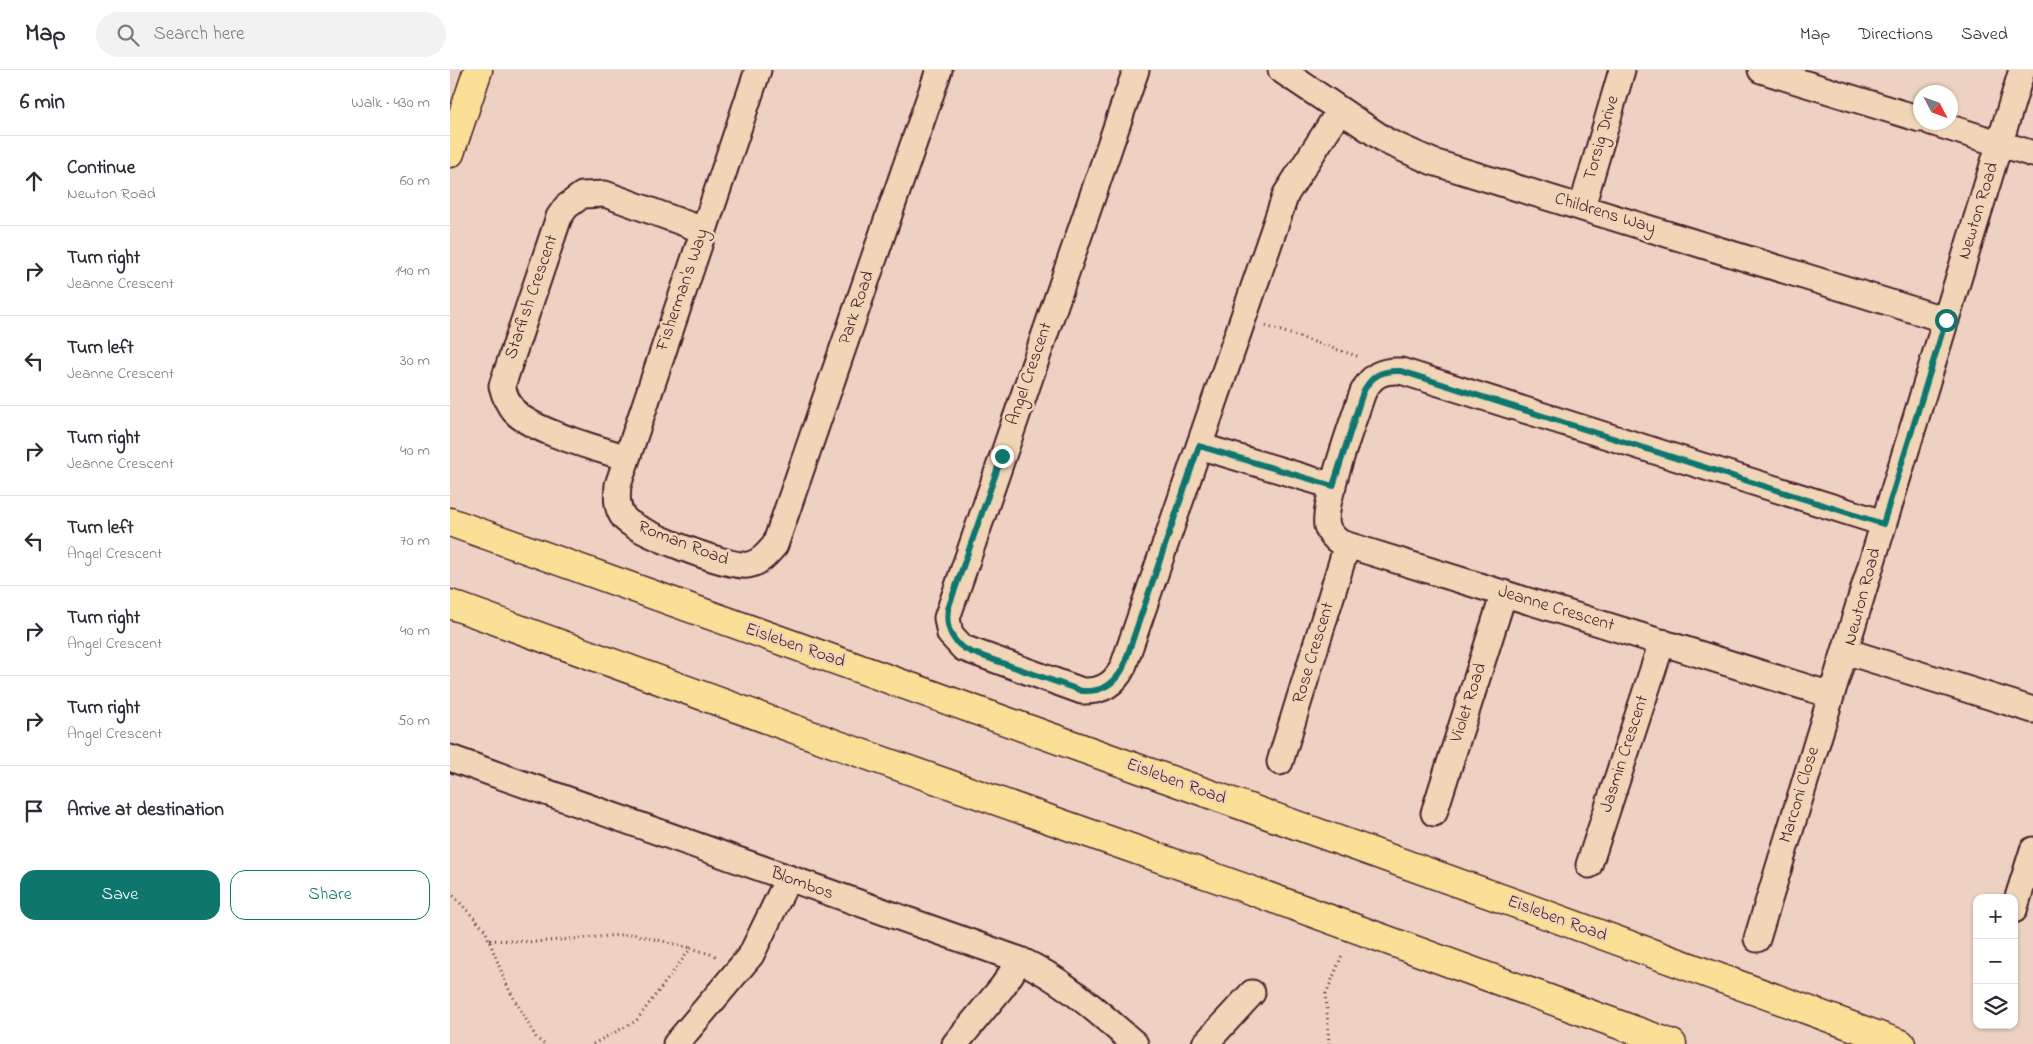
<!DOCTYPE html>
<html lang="en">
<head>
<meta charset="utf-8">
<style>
  :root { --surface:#fff; --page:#f2f2f3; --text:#2b2b33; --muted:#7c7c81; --line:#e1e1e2; --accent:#0f766e }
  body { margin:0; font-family:"Indie Flower",sans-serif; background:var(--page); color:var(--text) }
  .controls { position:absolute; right:15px; bottom:15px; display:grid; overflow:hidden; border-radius:10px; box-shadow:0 1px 4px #0004 }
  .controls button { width:45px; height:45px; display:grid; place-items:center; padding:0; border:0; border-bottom:1px solid var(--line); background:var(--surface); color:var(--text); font:25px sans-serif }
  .compass { position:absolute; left:1463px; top:15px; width:45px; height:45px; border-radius:50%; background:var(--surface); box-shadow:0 1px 4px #0004; rotate:131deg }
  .stop { position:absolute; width:15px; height:15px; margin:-11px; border:4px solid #0f766e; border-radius:50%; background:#fff }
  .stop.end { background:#0f766e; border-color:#fff; box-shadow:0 1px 5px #0008 }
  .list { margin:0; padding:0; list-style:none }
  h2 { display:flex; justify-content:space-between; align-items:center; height:65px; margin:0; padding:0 20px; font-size:21px }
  h2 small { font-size:16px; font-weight:400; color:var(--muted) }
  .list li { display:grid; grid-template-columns:32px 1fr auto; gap:15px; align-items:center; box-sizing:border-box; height:90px; padding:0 20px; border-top:1px solid var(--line) }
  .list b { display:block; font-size:19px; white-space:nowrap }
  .list p { margin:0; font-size:16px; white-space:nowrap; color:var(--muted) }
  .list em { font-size:16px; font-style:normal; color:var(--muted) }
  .actions { display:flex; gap:10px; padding:15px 20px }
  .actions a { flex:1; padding:11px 0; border:1px solid var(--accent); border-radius:15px; text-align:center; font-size:18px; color:var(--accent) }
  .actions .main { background:var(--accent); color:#fff }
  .icon { flex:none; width:28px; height:28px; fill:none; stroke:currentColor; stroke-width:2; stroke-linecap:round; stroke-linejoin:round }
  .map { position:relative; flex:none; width:1583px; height:974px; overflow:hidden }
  header { display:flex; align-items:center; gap:30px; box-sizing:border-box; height:70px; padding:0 25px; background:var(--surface); border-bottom:1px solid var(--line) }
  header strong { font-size:24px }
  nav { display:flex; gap:28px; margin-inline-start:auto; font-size:18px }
  .search { width:350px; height:45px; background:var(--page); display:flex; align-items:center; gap:12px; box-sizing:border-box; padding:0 18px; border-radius:28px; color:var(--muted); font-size:19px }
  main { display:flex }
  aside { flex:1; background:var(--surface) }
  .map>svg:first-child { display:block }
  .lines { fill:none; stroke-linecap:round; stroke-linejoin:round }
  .minor-casing { stroke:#4a1f2b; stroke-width:29 }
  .major-casing { stroke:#4a1f2b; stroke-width:31 }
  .path { stroke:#4a1f2b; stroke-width:3; stroke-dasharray:1 4; stroke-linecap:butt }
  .minor { stroke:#f0d5b7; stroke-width:25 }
  .major { stroke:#fadf96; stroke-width:28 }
  .route { stroke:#0f766e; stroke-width:6 }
  .labels { text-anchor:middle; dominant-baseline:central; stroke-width:5; stroke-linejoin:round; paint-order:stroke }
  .street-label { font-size:18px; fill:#4a1f2b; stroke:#f0d5b7 }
</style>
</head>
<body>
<header>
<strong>Map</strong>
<div class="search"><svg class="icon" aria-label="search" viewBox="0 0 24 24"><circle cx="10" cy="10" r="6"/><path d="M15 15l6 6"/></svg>Search here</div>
<nav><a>Map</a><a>Directions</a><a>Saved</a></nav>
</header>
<main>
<aside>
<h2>6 min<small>Walk · 430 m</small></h2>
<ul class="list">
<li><svg class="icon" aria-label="ahead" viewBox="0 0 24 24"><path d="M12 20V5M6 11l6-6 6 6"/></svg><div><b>Continue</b><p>Newton Road</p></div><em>60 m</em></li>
<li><svg class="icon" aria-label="right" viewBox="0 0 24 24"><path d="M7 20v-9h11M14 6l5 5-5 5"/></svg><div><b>Turn right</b><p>Jeanne Crescent</p></div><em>140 m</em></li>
<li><svg class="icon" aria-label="left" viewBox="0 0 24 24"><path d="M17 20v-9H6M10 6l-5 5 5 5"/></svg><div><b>Turn left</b><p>Jeanne Crescent</p></div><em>30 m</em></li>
<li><svg class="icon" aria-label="right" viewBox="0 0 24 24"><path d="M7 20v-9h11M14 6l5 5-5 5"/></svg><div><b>Turn right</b><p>Jeanne Crescent</p></div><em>40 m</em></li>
<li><svg class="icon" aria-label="left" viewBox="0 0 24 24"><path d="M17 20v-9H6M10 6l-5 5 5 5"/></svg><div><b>Turn left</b><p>Angel Crescent</p></div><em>70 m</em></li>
<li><svg class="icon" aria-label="right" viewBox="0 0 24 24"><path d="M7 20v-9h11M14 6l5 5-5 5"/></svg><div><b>Turn right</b><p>Angel Crescent</p></div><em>40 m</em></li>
<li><svg class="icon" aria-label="right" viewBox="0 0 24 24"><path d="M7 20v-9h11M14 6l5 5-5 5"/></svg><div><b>Turn right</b><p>Angel Crescent</p></div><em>50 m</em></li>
<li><svg class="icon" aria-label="arrive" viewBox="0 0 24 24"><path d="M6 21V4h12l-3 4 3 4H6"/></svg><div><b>Arrive at destination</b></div></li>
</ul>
<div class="actions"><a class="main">Save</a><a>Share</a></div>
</aside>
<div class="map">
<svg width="1583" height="974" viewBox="0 0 1583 974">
  <rect width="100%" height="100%" fill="#edd2c3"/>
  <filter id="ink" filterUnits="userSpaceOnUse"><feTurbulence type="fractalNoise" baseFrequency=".02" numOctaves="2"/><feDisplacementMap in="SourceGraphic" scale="10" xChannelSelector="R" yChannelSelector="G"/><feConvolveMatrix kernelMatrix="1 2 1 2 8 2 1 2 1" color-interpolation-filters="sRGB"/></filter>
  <g filter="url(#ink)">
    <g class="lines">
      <defs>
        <path id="minor" d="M308 0 168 415C167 426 166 438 174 448 185 462 279 498 298 495 310 493 317 484 325 475L489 0
          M686 0 497 548 500 564 513 578 632 621C651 622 664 615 673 597L836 124 890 40
          M831 0 938 72 983 92 1496 250
          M1311 0 1470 49
          M1481 52 1583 84
          M1132 137 1172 0
          M749 376 883 416
          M176 388C148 378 81 361 64 341 58 334 54 324 52 316L109 147 116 137 132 125 155 124 253 160
          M1395 581 1583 640
          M1381 625 891 473C885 469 879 463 877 456 872 437 905 345 913 322 922 305 932 300 951 301L1433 453
          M0 688 570 890C614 910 648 942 685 974
          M830 692 897 475
          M984 743 1054 523
          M1139 795 1212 572
          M1564 840 1583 780
          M1307 869 1572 0
          M226 974 301 885 338 809
          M505 974 553 916 570 890
          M755 974 802 923"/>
        <path id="major" d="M0 83 28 0
          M0 452 1078 838 1451 974
          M0 534 402 680 789 816 1222 974"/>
      </defs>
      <!-- minor casing -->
      <use href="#minor" class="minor-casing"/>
      <!-- major casing -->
      <use href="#major" class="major-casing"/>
      <!-- path -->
      <path class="path" d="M816 256 910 287
        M0 822 35 860 57 916 87 969 94 974
        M40 870 85 872 183 864 241 878
        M143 974 186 951 241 878 266 886
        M879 974 876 924 892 885"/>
      <!-- minor -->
      <use href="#minor" class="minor"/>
      <!-- major -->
      <use href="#major" class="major"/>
    </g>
  </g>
  <g class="lines" filter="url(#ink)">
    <!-- route -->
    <path class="route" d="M552 386 498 539C495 559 503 574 521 582L632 621C651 622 664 615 673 598L749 376 883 416 913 322C922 305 932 300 951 301L1433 454 1496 250"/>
  </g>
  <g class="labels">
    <!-- street labels -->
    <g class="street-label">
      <text transform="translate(1152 68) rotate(-74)">Torsig Drive</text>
      <text transform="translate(1529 141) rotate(-73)">Newton Road</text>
      <text transform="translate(1155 144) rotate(17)">Childrens Way</text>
      <text transform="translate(233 220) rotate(-71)">Fisherman's Way</text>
      <text transform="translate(82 227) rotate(-71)">Starfish Crescent</text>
      <text transform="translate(407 238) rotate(-71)">Park Road</text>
      <text transform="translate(580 304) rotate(-71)">Angel Crescent</text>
      <text transform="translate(233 474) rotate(21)">Roman Road</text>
      <text transform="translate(1413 527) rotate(-75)">Newton Road</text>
      <text transform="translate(1106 539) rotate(17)">Jeanne Crescent</text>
      <text transform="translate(345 576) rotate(19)">Eisleben Road</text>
      <text transform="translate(864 583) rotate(-73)">Rose Crescent</text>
      <text transform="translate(1019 633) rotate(-72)">Violet Road</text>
      <text transform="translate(1175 684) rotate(-72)">Jasmin Crescent</text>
      <text transform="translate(726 712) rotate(20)">Eisleben Road</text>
      <text transform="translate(1350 725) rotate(-73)">Marconi Close</text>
      <text transform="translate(352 814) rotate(20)">Blombos</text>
      <text transform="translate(1107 849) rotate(20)">Eisleben Road</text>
    </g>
  </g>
</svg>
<div class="controls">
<button>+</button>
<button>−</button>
<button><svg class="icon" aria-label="layers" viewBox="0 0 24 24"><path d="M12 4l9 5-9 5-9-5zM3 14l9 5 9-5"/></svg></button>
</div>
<svg class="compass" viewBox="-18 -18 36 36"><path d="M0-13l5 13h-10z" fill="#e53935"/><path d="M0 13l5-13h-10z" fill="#7c7c81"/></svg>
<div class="stop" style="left:1496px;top:250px"></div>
<div class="stop end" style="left:552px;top:386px"></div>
</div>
</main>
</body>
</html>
